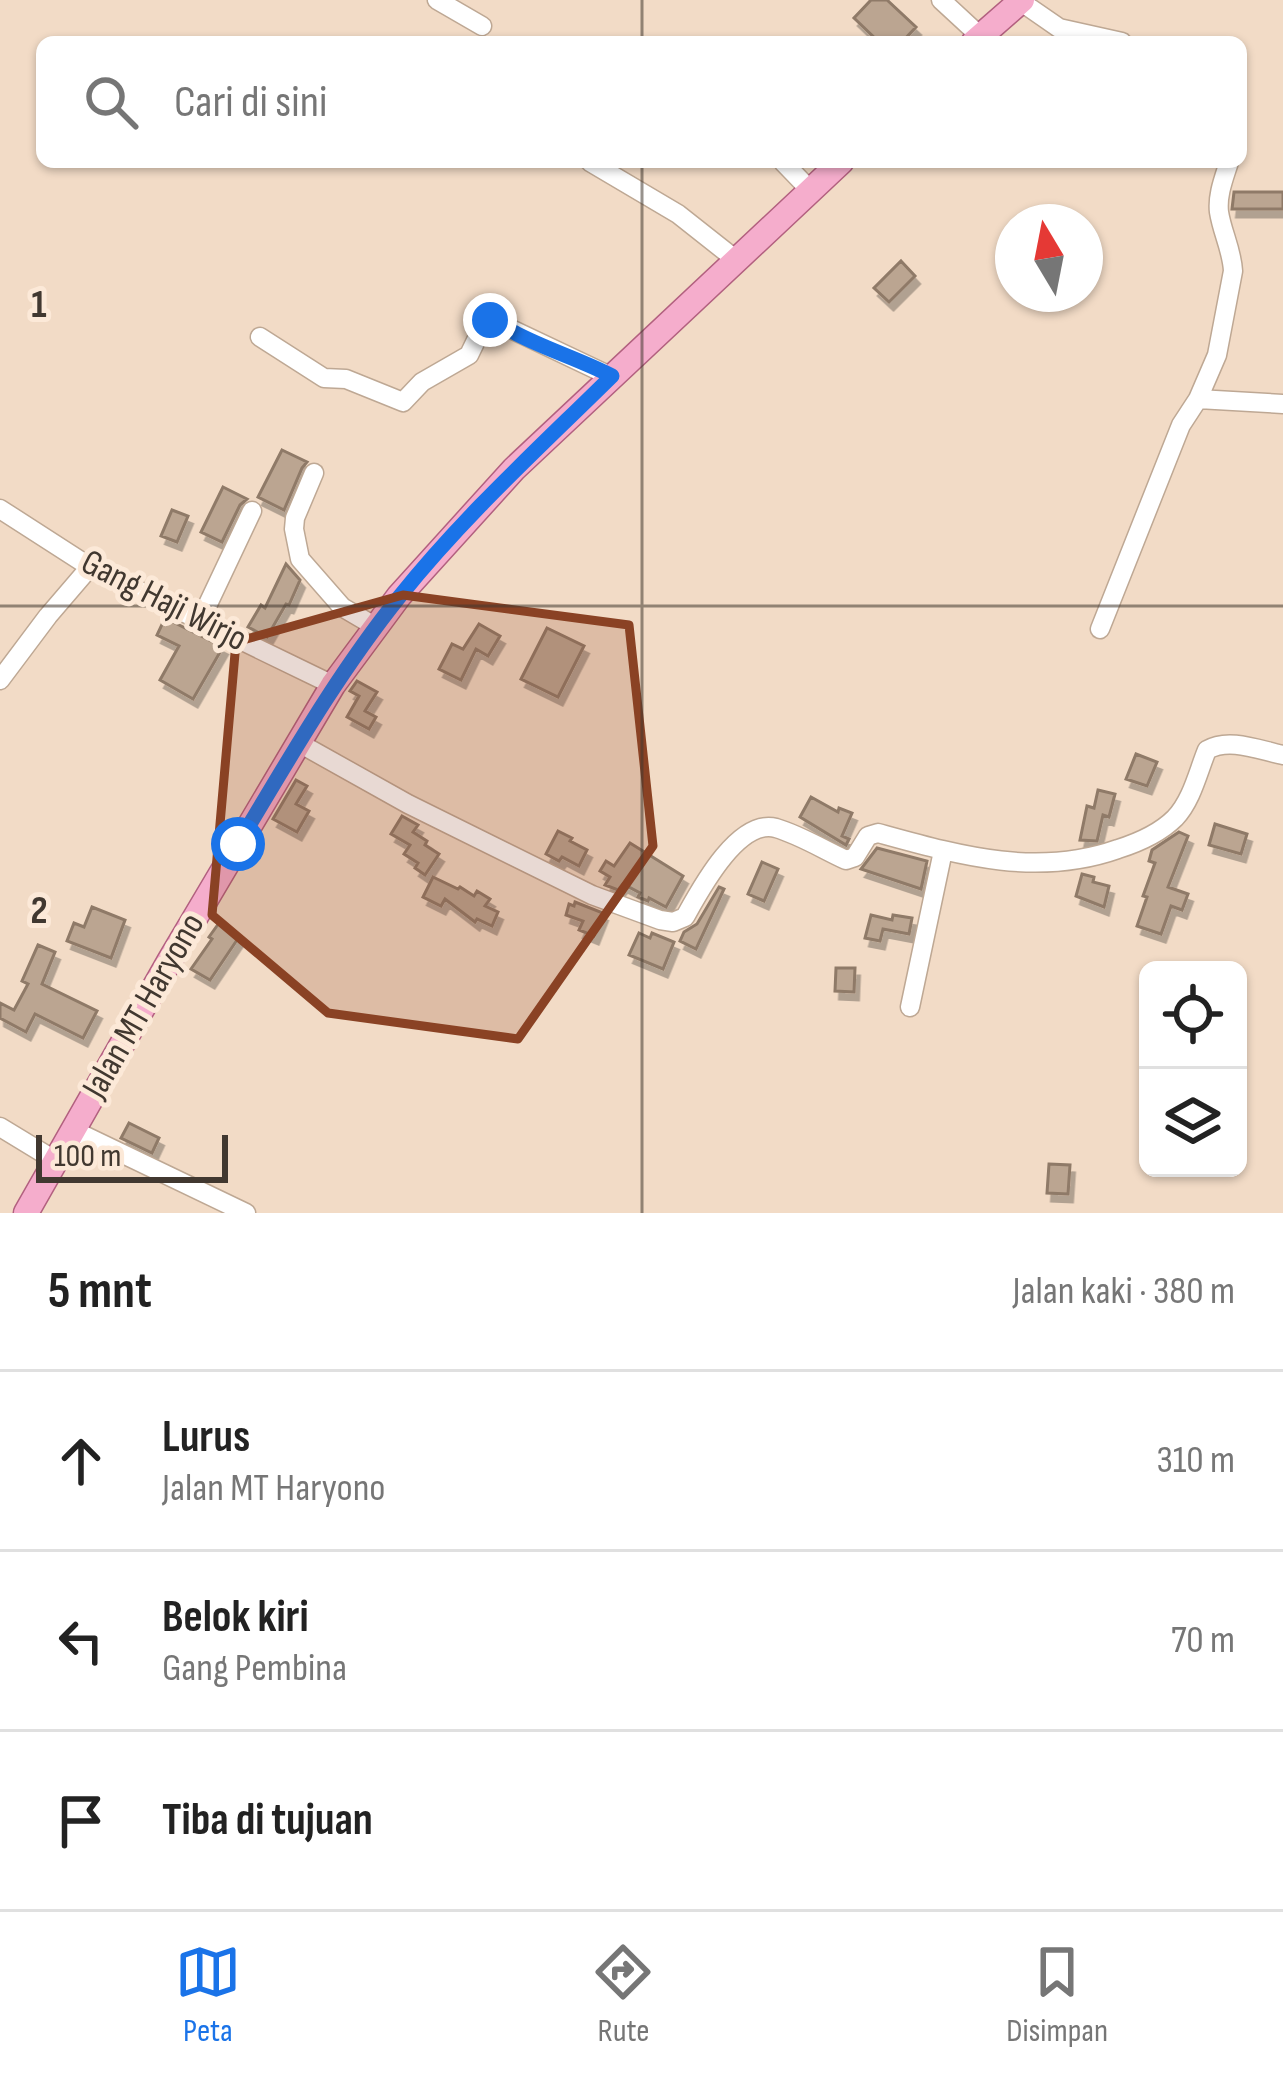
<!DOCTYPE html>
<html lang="id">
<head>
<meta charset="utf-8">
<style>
  :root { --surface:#fff; --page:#f2f2f2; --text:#222; --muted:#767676; --line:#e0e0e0; --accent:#1a73e8 }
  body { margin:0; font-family:"Sofia Sans Condensed",sans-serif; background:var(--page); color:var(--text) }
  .controls { position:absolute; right:36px; bottom:36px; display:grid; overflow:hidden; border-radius:18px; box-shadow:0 3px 9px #0004 }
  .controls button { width:108px; height:108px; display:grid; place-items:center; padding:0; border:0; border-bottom:3px solid var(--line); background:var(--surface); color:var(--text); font:60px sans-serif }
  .compass { position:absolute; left:995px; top:204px; width:108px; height:108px; border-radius:50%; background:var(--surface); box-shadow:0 3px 9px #0004; rotate:350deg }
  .scale { position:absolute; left:36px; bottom:30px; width:192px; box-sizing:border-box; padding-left:12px; border:6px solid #413830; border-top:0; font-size:33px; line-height:42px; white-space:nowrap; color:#413830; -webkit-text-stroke:9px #fce9d8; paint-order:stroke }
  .stop { position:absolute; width:36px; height:36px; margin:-27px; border:9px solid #1a73e8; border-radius:50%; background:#fff }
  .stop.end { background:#1a73e8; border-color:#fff; box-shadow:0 3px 12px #0008 }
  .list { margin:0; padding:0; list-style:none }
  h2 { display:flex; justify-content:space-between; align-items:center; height:156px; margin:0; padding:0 48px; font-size:51px }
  h2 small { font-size:39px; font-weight:400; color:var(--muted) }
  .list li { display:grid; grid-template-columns:78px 1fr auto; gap:36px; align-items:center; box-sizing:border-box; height:180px; padding:0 48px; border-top:3px solid var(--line) }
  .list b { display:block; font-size:45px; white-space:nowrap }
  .list p { margin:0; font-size:39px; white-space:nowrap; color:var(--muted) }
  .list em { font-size:39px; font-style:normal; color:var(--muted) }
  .icon { flex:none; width:66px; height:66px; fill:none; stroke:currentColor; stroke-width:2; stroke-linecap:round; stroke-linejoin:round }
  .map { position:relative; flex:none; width:1283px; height:1213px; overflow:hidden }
  .search { position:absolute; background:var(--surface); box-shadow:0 3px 9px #0004; left:36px; right:36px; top:36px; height:132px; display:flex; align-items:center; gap:30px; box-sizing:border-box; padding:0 42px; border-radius:18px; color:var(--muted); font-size:45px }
  .sheet { height:696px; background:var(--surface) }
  nav { display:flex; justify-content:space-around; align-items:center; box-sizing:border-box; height:168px; border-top:3px solid var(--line); background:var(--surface); font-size:33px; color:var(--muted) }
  nav a { display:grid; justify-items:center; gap:6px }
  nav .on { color:var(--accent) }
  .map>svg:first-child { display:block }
  .building { fill:#bba591; stroke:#8f7a67; stroke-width:3; filter:url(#shadow) }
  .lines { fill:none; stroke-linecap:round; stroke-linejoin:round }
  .minor-casing { stroke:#bea894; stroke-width:21 }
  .major-casing { stroke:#b2607f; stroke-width:27 }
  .minor { stroke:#fff; stroke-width:18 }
  .major { stroke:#f5adcc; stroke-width:24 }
  .route { stroke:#1a73e8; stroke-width:15 }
  .marked { fill:#8a4224; fill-opacity:0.2; stroke:#8a4224; stroke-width:9; stroke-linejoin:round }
  .grid { fill:none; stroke:#413830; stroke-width:3; stroke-opacity:0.55 }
  .labels { text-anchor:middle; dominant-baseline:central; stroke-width:10; stroke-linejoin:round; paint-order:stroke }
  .street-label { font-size:36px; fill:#413830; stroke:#fce9d8 }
  .grid-label { font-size:39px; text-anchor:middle; font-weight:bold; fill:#413830; stroke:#fce9d8; stroke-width:10; stroke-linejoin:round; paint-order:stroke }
</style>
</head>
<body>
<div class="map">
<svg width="1283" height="1213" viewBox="0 0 1283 1213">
  <defs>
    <filter id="shadow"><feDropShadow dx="4.5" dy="8" stdDeviation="0" flood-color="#0004"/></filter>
  </defs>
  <rect width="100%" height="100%" fill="#f2dbc6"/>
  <!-- building -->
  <path class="building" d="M871 0H887L916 27 902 42H879L854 18Z
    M1234 192H1283V209H1232Z
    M901 261 915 276 889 302 874 288Z
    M282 450 307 462 302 468 284 510 258 497Z
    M223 487 247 499 240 505 222 542 201 532Z
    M172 510 188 516 177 542 161 536Z
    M286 564 300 580 289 605 286 604 267 637 248 627 261 605 265 608Z
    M165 618 223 647 193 699 160 680 179 646 157 635Z
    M479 624 500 636 488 656 476 649 461 680 439 669 452 644 463 649Z
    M547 628 584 646 558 697 521 679Z
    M357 681 377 692 365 711 376 717 369 729 347 717 359 696 350 691Z
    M1136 754 1157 762 1147 786 1126 779Z
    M296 780 307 786 296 804 309 811 297 832 273 819Z
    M1098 790 1115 794 1109 817 1103 815 1097 841 1080 840 1087 806 1094 808Z
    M811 797 838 812 839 808 852 813 842 836 849 839 846 845 800 817Z
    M402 816 418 825 413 832 427 841 425 845 439 854 425 875 415 868 418 863 404 854 410 845 391 834Z
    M1215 824 1247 834 1241 854 1209 845Z
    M558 831 572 838 570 841 587 850 579 866 562 857 559 861 546 854Z
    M1179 832 1188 836 1168 887 1188 894 1182 910 1171 906 1161 934 1137 926 1147 897 1143 896 1155 863 1149 861 1152 850Z
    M630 843 683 876 666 907 649 898 648 901 638 897 640 893 623 884 618 890 605 885 610 877 600 871 606 861 614 866Z
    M877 848 927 861 921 889 861 869Z
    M762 862 778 869 764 901 748 894Z
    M1082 874 1094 877 1093 882 1109 886 1104 907 1076 896Z
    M433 877 458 889 460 887 474 896 477 891 490 899 485 906 498 912 492 926 477 919 475 922 445 899 441 906 423 897Z
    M719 887 724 889 696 949 680 941 684 932 697 924Z
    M575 902 603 913 594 936 579 930 583 921 566 915 569 904 574 906Z
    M92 907 125 920 111 958 67 941 74 923 84 927Z
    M871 915 892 920 893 915 912 918 909 934 883 929 880 941 865 938Z
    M219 923 239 937 210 980 191 969 212 939 209 937Z
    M639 933 650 938 652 933 674 942 663 969 629 955Z
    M38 945 55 952 42 984 97 1011 83 1038 35 1014 26 1032 0 1018V1003L14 1010 28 984 22 981Z
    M836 968H855L854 992 835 991Z
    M129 1123 159 1138 152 1153 121 1138Z
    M1049 1164 1070 1165 1068 1194 1047 1193Z"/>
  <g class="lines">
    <defs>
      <path id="minor" d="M437 0 482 26
        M941 0 980 36
        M1020 1 1059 28 1122 42
        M590 162 678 214 735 259
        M783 162 810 190
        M260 337 324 378 346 379 403 402 422 382 469 355 483 326 492 320 612 377
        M1198 399 1217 355 1233 271C1232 250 1222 232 1219 212 1217 195 1224 178 1229 162
        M314 473 295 518 294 529 300 559 342 607 376 627
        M0 509 90 567 333 685
        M200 621 252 511
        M1100 629 1181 425 1198 399 1283 404
        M0 680 48 616 90 567
        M299 743 408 804 592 895 660 920 673 922 685 917C700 890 738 818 776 828 800 835 824 850 846 860L855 857 868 836 878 833C958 855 1036 878 1118 849 1137 843 1160 833 1175 818 1192 800 1198 772 1207 750 1229 737 1259 750 1283 755
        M910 1007 943 851
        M0 1127 56 1161
        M73 1130 246 1213"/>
      <path id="major" d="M974 42 1022 0
        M26 1213 170 960 333 685 399 596 514 469 841 162"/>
    </defs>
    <!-- minor casing -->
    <use href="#minor" class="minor-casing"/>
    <!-- major casing -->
    <use href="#major" class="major-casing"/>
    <!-- minor -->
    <use href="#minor" class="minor"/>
    <!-- major -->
    <use href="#major" class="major"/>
  </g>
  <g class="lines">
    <!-- route -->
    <path class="route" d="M238 844C289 759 338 673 400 596 464 516 539 448 612 376 581 360 548 350 517 334 507 329 502 323 490 320"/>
  </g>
  <!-- marked area -->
  <path class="marked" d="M403 595 629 625 653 846 518 1039 328 1013 212 915 236 642Z"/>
  <!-- grid -->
  <path class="grid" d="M642 0V42M642 162V1213M0 606H1283"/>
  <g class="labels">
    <!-- street labels -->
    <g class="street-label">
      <text transform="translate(164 601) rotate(27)">Gang Haji Wirjo</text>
      <text transform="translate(144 1006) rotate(-60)">Jalan MT Haryono</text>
    </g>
  </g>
  <g class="grid-label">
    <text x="39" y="317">1</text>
    <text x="39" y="923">2</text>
  </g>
</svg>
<div class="controls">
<button><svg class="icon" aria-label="locate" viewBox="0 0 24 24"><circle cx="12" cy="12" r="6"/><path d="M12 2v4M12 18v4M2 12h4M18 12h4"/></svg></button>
<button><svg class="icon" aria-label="layers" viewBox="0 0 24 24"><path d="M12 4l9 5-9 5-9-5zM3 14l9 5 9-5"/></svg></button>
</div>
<svg class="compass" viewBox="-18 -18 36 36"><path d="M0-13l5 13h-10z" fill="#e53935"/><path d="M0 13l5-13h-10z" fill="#767676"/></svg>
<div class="scale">100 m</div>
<div class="stop" style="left:238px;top:844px"></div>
<div class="stop end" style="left:490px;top:320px"></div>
<div class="search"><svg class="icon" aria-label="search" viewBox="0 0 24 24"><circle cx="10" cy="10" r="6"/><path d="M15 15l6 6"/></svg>Cari di sini</div>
</div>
<section class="sheet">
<h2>5 mnt<small>Jalan kaki · 380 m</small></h2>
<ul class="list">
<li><svg class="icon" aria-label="ahead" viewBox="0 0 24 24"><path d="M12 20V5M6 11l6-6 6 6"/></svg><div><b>Lurus</b><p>Jalan MT Haryono</p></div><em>310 m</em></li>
<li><svg class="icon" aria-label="left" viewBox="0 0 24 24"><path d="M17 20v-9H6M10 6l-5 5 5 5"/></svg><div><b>Belok kiri</b><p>Gang Pembina</p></div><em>70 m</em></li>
<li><svg class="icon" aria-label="arrive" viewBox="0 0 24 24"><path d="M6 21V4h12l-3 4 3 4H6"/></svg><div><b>Tiba di tujuan</b></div></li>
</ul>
</section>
<nav>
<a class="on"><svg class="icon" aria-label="map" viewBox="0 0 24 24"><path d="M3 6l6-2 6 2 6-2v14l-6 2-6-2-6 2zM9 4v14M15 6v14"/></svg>Peta</a>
<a><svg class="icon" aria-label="directions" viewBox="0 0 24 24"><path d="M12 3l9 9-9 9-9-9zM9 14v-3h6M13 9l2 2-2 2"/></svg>Rute</a>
<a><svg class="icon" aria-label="saved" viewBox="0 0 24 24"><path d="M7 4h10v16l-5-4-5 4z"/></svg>Disimpan</a>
</nav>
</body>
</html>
